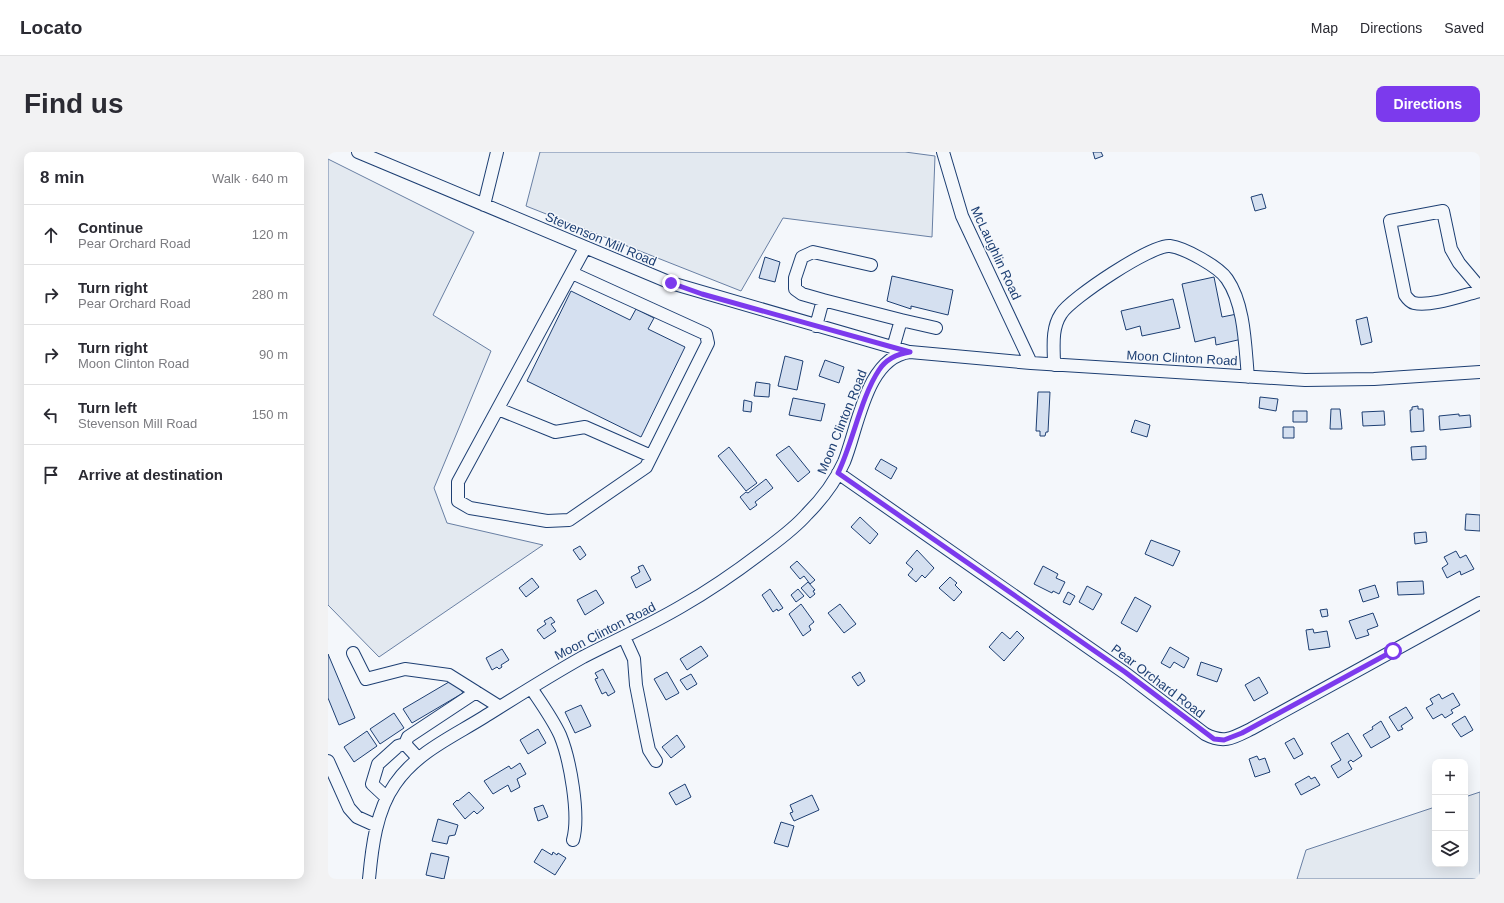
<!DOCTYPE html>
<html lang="en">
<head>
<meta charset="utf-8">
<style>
  :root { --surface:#fff; --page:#f2f2f3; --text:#2b2b33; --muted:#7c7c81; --line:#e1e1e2; --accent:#7c3aed }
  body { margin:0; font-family:Arial,sans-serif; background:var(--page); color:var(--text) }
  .controls { position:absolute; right:12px; bottom:12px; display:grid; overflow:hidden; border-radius:8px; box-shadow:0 4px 16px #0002 }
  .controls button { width:36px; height:36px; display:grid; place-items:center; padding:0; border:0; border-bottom:1px solid var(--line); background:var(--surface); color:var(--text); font:20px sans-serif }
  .stop { position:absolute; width:12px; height:12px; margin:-9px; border:3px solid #7c3aed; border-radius:50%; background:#fff }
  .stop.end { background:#7c3aed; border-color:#fff; box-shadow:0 1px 4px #0008 }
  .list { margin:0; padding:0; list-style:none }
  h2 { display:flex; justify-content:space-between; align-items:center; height:52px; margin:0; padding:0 16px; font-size:17px }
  h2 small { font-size:13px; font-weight:400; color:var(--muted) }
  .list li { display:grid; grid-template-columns:26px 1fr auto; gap:12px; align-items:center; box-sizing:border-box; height:60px; padding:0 16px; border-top:1px solid var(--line) }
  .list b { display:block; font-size:15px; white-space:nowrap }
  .list p { margin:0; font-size:13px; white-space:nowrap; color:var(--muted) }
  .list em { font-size:13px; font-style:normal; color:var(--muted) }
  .icon { flex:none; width:22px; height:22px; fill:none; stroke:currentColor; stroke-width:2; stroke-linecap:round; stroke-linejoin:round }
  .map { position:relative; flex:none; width:1152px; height:727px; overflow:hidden; border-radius:8px }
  header { display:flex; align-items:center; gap:24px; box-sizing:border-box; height:56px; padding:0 20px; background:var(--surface); border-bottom:1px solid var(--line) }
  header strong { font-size:19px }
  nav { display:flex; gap:22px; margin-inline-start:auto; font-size:14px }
  .intro { display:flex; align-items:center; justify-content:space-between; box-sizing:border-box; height:96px; padding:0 24px }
  h1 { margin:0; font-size:28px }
  .button { padding:10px 18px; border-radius:8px; background:var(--accent); color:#fff; font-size:14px; font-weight:700 }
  main { display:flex; gap:24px; padding:0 24px }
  aside { flex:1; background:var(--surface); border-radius:8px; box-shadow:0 4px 16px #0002 }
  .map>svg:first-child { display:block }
  .green { fill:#e3e9f0; stroke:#687fa3 }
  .building { fill:#d5e0f0; stroke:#1d3f73 }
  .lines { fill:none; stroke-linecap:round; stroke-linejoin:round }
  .minor-casing { stroke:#1d3f73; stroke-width:14 }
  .minor { stroke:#f4f7fb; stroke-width:12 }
  .route { stroke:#7c3aed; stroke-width:5 }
  .labels { text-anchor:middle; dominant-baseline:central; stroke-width:3; stroke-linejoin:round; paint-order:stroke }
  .street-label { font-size:13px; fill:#1d3f73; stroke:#f4f7fb }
</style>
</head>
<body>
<header>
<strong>Locato</strong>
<nav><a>Map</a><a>Directions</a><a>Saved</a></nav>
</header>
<div class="intro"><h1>Find us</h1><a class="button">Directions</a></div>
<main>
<aside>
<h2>8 min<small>Walk · 640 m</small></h2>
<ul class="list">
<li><svg class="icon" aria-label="ahead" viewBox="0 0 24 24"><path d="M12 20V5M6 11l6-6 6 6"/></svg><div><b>Continue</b><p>Pear Orchard Road</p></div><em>120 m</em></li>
<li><svg class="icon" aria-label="right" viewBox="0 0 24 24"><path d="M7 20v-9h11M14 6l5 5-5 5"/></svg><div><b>Turn right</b><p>Pear Orchard Road</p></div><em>280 m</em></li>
<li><svg class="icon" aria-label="right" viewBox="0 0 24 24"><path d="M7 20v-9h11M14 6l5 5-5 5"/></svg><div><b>Turn right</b><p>Moon Clinton Road</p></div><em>90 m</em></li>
<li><svg class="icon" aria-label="left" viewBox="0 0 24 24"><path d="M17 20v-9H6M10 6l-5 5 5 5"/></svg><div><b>Turn left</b><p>Stevenson Mill Road</p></div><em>150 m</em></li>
<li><svg class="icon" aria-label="arrive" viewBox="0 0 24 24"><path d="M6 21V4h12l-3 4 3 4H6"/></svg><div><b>Arrive at destination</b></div></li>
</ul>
</aside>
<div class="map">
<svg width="1152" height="727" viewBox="0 0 1152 727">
  <rect width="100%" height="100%" fill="#f4f7fb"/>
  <!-- green -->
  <path class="green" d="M212 0H577L607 4 604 85 455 66 413 139 198 54Z
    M0 7 146 80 105 163 163 199 106 336 119 371 215 393 51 505 0 453Z
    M1152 640V727H969L978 698 1107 655V712H1137V645Z"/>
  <!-- building -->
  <path class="building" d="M765 0H773L775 4 767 7Z
    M934 42 938 56 927 59 923 45Z
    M437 105 452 110 447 130 431 126Z
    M564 124 625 138 620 163 583 154V157L559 149Z
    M886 125 894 165 909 162 914 187 888 193 887 185 867 190 854 132Z
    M243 139 302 168 308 157 326 166 320 177 357 195 313 285 199 229Z
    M845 147 852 176 814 184 812 174 798 178 793 159Z
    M1039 165 1044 190 1033 193 1028 168Z
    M457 204 475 209 469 238 450 234Z
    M497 208 516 215 511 231 491 224Z
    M428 230 442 232 441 245 426 244Z
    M710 240H722L720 280H718L717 284H712V279H708Z
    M932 245 950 247 948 259 931 256Z
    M465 246 497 252 493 269 461 263Z
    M416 248 424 250 423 260 415 259Z
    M1090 254V257H1095L1096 279 1083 280 1082 258H1084V255Z
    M1003 257H1012L1014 277H1002Z
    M965 259H979V270H965Z
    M1056 259 1057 273 1035 274 1034 260Z
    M1131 262V264L1142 263 1143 275 1112 278 1111 264Z
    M807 268 822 273 819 285 803 280Z
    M955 275H966V286H955Z
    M461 294 482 320 470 330 448 303Z
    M1098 294V307L1084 308 1083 295Z
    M401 295 429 331 418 339 390 304Z
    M553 307 569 316 563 327 547 317Z
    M438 327 445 336 427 350 429 353 422 358 412 345 418 340 420 341Z
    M1138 362 1152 363V379L1137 378Z
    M532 365 550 382 542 392 523 375Z
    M1098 380 1099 390 1087 392 1086 381Z
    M823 388 852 399 845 414 817 402Z
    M252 394 258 403 252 408 245 398Z
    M589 398 606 416 597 426 594 423 588 430 580 423 585 417 578 411Z
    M1128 399 1132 406 1138 403 1146 417 1133 423 1132 419 1119 426 1114 416 1120 412 1116 405Z
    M469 409 487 428 482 432 476 424 472 427 462 415Z
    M315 413 323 428 308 436 303 425 312 420 310 415Z
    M715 414 730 422 728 426 737 430 731 442 725 439 724 441 706 432Z
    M622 425 629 431 627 433 634 440 626 449 611 436Z
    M204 426 211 435 198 445 191 436Z
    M1095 429 1096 442 1070 443 1069 430Z
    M480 430 487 438 485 439 487 442 482 446 473 436Z
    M1047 433 1051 445 1035 450 1031 438Z
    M759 434 774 442 765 458 751 450Z
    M442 437 455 456 450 459 449 457 445 460 434 443Z
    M470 437 476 444 468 450 463 443Z
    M268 438 276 451 257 463 249 448Z
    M740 440 747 444 742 453 735 450Z
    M807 445 823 454 809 480 793 471Z
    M473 452 486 470 481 474 483 478 475 484 461 462Z
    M512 452 528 472 516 481 500 461Z
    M999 457 1000 464 994 465 992 458Z
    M1045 461 1050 474 1039 478 1041 483 1028 487 1021 469Z
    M223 465 227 470 223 472 228 479 216 487 209 478 218 472 216 469Z
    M985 477 986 481 999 479 1002 495 981 498 978 478Z
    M689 479 696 486 676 509 661 495 674 480 682 487Z
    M373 494 380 504 359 518 352 507Z
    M842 495 861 506 856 516 846 510 842 516 833 511Z
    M174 497 181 508 173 513 174 515 171 517 169 515 164 518 158 506Z
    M0 502 27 566 11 573 0 546Z
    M873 510 894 517 889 530 869 523Z
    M275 517 287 540 280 544 278 540 274 542 267 527 270 526 267 521Z
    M339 520 351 541 338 548 326 527Z
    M532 520 537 529 530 534 524 525Z
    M363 522 369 532 359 538 352 528Z
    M931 525 940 541 926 549 917 533Z
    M126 527 135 541 84 571 75 557Z
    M1125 541 1132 553 1123 558 1125 561 1117 566 1114 562 1105 567 1098 556 1105 552 1102 547 1111 542 1114 547Z
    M253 553 263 574 247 581 237 560Z
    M1078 555 1085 566 1073 574 1075 577 1070 579 1061 565Z
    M66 561 76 576 52 592 42 577Z
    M1137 564 1145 578 1133 585 1124 572Z
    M1053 569 1062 585 1043 596 1035 583 1045 577 1044 575Z
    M210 577 218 591 200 602 192 588Z
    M39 579 49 594 26 610 16 595Z
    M1020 581 1034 604 1025 610 1023 608 1020 610 1024 617 1010 626 1003 614 1013 608 1003 591Z
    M349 583 357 595 343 606 334 595Z
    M966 586 975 602 966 607 957 591Z
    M929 604 931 608 937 606 942 620 927 625 921 607Z
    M192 611 198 622 189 627 192 635 183 640 180 633 165 642 156 629 181 614 183 617Z
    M981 624 983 627 987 625 992 633 973 643 967 632Z
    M357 632 363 645 348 653 341 641Z
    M141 640 156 656 149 662 146 659 137 667 125 652 129 648 130 649Z
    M484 643 491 658 466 669 462 661 465 660 462 653Z
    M215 653 220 665 210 669 206 656Z
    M110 667 130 673 127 683 121 684 119 692 104 689Z
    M453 670 466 674 460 695 446 691Z
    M214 697 224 703 225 700 229 703 230 701 238 706 227 723 206 710Z
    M103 701 121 705 116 727 98 723Z"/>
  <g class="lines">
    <defs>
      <path id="minor" d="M30 0 343 131 581 200
        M615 0 634 64 703 211
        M156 53 169 0
        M244 121 378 182 380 191 318 315 241 368 219 369 142 356 130 349V330L257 96
        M1152 136 1131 111 1123 97 1115 59 1062 69 1077 143C1079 146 1082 150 1086 151 1103 155 1135 143 1152 139
        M495 148 474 142 467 137V126L474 105 485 100 543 113
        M488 174 495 148 573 168
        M565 196 573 168 608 176
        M726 213C726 196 723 177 733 162 743 146 824 92 842 94 857 96 891 115 899 127 917 153 917 195 920 225
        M170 257 227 280 257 275 323 304
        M510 321 797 521 877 582C896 592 905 586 923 577L1152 451
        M296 485 306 507 308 533 318 584 321 598 328 609
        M25 501 38 527 77 517 121 523 172 555
        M203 536C213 551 224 566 232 583 242 607 252 663 245 688
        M90 606 77 592 80 585 148 540
        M0 609 21 656 29 665 49 674
        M59 646 44 632 50 612 70 594 77 592
        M41 727C44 695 48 659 67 632 89 600 124 585 156 565 188 545 221 524 255 505 288 488 322 473 354 454 382 438 408 420 433 401 449 389 466 377 479 362 494 347 507 330 516 310 530 276 538 205 582 200L703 211 977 228 1046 227 1152 220"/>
    </defs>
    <!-- minor casing -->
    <use href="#minor" class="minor-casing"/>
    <!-- minor -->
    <use href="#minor" class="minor"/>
  </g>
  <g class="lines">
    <!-- route -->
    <path class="route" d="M343 131 374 142 582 200C569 202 558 207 551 218 533 245 525 290 510 321L797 520 886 587 896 588 914 581 1065 499"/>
  </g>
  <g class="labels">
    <!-- street labels -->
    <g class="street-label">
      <text transform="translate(273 87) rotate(23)">Stevenson Mill Road</text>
      <text transform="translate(668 101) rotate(65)">McLaughlin Road</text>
      <text transform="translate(854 206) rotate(3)">Moon Clinton Road</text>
      <text transform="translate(514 270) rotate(-68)">Moon Clinton Road</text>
      <text transform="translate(277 479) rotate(-27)">Moon Clinton Road</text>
      <text transform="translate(830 529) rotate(37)">Pear Orchard Road</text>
    </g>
  </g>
</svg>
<div class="controls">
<button>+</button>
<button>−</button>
<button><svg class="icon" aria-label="layers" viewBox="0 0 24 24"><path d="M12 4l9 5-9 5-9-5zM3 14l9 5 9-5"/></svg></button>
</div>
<div class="stop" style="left:1065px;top:499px"></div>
<div class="stop end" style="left:343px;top:131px"></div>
</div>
</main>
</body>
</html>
